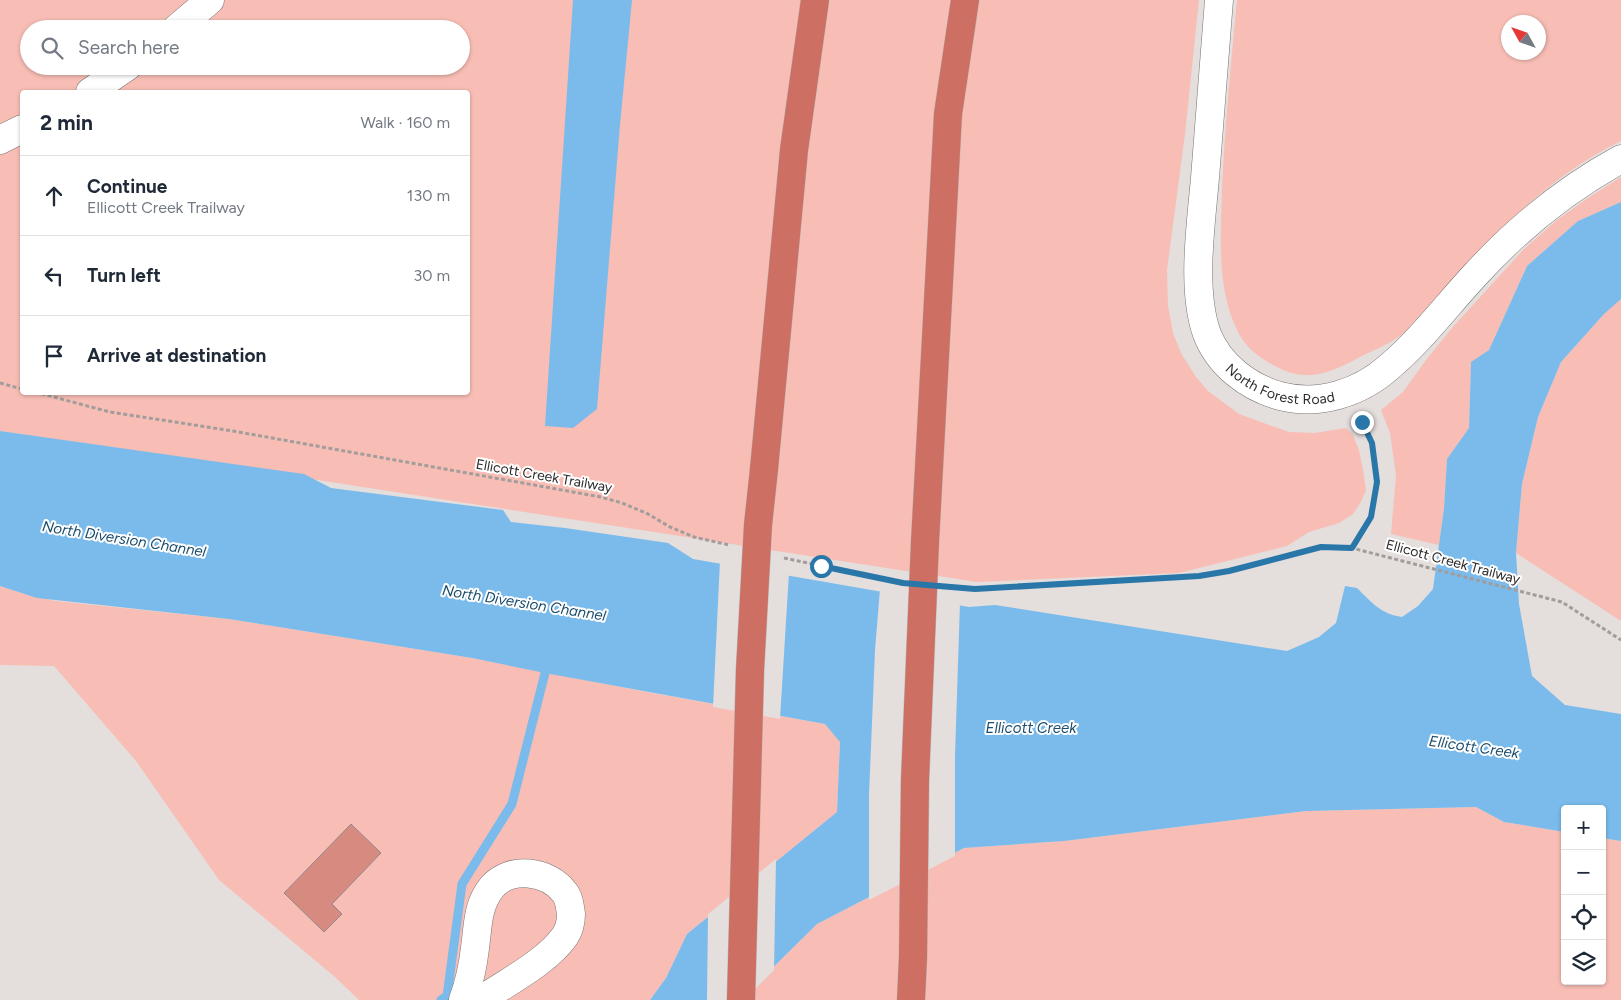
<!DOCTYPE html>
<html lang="en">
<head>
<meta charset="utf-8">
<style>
  :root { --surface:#fff; --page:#f2f2f3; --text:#1f2937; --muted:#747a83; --line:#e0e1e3 }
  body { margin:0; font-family:Figtree,sans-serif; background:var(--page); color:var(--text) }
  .controls { position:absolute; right:15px; bottom:15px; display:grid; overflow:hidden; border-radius:5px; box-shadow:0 1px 4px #0004 }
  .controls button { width:45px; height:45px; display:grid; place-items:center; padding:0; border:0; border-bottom:1px solid var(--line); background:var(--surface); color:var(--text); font:25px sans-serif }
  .compass { position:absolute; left:1501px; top:15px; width:45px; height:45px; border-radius:50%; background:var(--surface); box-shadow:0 1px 4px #0004; rotate:310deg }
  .stop { position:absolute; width:15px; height:15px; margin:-11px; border:4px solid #2977a9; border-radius:50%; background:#fff }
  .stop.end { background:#2977a9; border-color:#fff; box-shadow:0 1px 5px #0008 }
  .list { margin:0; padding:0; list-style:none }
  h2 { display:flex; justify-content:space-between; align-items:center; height:65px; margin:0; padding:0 20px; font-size:21px }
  h2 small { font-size:16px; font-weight:400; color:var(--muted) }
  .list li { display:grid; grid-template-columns:32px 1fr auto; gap:15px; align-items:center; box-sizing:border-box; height:80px; padding:0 20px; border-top:1px solid var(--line) }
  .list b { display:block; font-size:19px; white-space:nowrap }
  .list p { margin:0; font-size:16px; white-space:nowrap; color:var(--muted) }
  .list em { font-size:16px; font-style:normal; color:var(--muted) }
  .icon { flex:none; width:28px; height:28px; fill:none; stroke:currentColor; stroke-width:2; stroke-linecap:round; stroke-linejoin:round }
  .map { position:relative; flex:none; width:1621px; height:1000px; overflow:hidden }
  .search { position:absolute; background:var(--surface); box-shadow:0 1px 4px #0004; left:20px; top:20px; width:450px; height:55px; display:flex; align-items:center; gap:12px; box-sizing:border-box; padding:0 18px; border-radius:28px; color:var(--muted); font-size:19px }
  .panel { position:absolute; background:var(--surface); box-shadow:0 1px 4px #0004; left:20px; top:90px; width:450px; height:305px; border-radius:5px }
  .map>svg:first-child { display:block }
  .green { fill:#f8beb5; fill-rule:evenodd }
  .water { fill:#7abbeb }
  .pier { fill:#e4dedd }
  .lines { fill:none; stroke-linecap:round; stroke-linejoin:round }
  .stream { stroke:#7abbeb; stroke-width:9 }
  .building { fill:#d78a7f; stroke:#908b8a }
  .minor-casing { stroke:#797473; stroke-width:29 }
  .tertiary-casing { stroke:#797473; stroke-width:29 }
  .motorway-casing { stroke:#bbb; stroke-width:29 }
  .path { stroke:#a29d9c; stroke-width:3; stroke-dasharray:4 2.5; stroke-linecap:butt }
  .minor { stroke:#fff; stroke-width:28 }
  .tertiary { stroke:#fff; stroke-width:28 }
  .motorway { stroke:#cd6f62; stroke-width:28 }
  .motorway-bridge-casing { stroke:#bbb; stroke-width:29; stroke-linecap:butt }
  .motorway-bridge { stroke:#cd6f62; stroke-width:28 }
  .route { stroke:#2977a9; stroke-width:6 }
  .labels { text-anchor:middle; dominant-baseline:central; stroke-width:4; stroke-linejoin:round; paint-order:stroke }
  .street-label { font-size:14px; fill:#2c2a2a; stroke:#fff }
  .water-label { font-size:15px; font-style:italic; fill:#1c4d6d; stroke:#fff }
</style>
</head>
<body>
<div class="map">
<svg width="1621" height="1000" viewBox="0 0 1621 1000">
  <rect width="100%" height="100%" fill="#e4dedd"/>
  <!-- green -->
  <path class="green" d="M0 0H1199L1185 134 1167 270 1168 305 1173 333 1181 353 1196 377 1208 391 1239 414 1289 432 1315 433 1346 428 1353 435 1359 450 1363 470 1366 490 1361 502 1353 514 1339 523 1309 532 1287 546 1179 573 977 582 0 431ZM29 29H461V66H29ZM22 92H468V392H22Z
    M1237 0H1621V141C1559 171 1508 220 1462 270 1448 286 1433 303 1418 318 1412 324 1407 331 1400 336 1389 344 1376 349 1364 355 1335 370 1311 384 1279 368 1262 360 1245 348 1237 330 1216 287 1221 235 1222 189 1225 125 1231 63 1237 0ZM1508 22H1538V52H1508Z
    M1621 177V202L1578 221 1527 266 1489 350 1471 362 1469 428 1447 459 1444 508 1439 545 1391 534 1396 476 1390 433 1381 410 1403 392 1426 360 1452 328 1523 250 1557 220 1588 198Z
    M1621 299V621L1516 553 1522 484 1538 417 1561 362 1604 314Z
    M0 586 25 594 56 601 229 619 472 658 652 693 825 724 840 741 837 812 687 934 666 978 650 1000H359L335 977 219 880 136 761 54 666 0 665Z
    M1476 807 1504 822 1565 832V981H1602V838L1621 841V1000H740L817 924 964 848 1064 841 1306 811Z"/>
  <!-- water -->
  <path class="water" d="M573 0H632L620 125 597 409 573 428 545 426Z
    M1621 202V299L1604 314 1561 362 1538 417 1522 484 1516 553 1519 604 1532 676 1565 705 1621 714V841L1602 838V809H1565V832L1504 822 1476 807 1306 811 1064 841 964 848 817 924 740 1000H650L666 978 687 934 837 812 840 742 825 724 545 673 472 658 229 619 37 598 0 586V431L304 474 331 488 503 510 511 522 565 528 668 543 693 559 969 607 995 605 1287 651 1319 637 1336 623 1345 586 1357 588C1371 602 1381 614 1402 617L1418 606 1433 589 1444 508 1447 459 1469 428 1471 362 1489 350 1527 266 1578 221Z"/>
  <!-- pier -->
  <path class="pier" d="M720 561 789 573 780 719 713 707Z
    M880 589 960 603 955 755V856L869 900V795L875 650Z
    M776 859 774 970 744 1000H707L708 914Z"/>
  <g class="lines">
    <!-- stream -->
    <path class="stream" d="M441 1000 447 996 462 884 512 804 545 673"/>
  </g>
  <!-- building -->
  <path class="building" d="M351 824 381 853 332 904 342 914 324 932 284 893Z"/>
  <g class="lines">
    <defs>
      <path id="minor" d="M463 1000C469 984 473 965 475 948 478 927 477 905 492 887 510 866 548 870 565 893 569 898 570 907 571 914 571 921 569 930 565 936 547 962 507 982 481 1000"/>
      <g id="tertiary">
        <path id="s1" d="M1219 0C1214 59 1210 119 1205 178 1201 224 1191 290 1207 334 1219 365 1248 387 1280 396 1319 406 1360 393 1389 367 1421 340 1447 305 1475 275 1518 228 1566 189 1621 159"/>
        <path d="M176 29 210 0"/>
        <path d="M90 92 128 66"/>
        <path d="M0 140 22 129"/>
      </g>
      <path id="motorway" d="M764 469 794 150 815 0
        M925 542 948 114 965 0
        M911 1000 913 957"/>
    </defs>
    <!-- minor casing -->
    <use href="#minor" class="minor-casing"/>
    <!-- tertiary casing -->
    <use href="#tertiary" class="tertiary-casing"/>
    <!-- motorway casing -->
    <use href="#motorway" class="motorway-casing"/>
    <!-- path -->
    <path class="path" d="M0 383 22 389
      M35 392 110 412 233 431 601 497 622 503 648 514 670 527 694 537 729 545
      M1352 548 1371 517 1377 482 1372 443 1359 415
      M784 558 898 582
      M951 587 976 589 1199 576 1229 571 1321 547 1352 548 1562 602 1621 640"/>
    <!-- minor -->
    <use href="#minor" class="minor"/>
    <!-- tertiary -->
    <use href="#tertiary" class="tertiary"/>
    <!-- motorway -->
    <use href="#motorway" class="motorway"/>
    <defs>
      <path id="motorway-bridge" d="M913 957 915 780 925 542
        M741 1000 750 670 758 525 764 469"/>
    </defs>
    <!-- motorway-bridge casing -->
    <use href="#motorway-bridge" class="motorway-bridge-casing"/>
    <!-- motorway-bridge -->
    <use href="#motorway-bridge" class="motorway-bridge"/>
  </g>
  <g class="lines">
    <!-- route -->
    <path class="route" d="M821 566 903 583 975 589 1199 576 1229 571 1321 547 1352 548 1371 517 1377 482 1372 443 1362 422"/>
  </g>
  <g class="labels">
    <!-- street labels -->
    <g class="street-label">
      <text stroke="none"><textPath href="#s1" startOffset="432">North Forest Road</textPath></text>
      <text transform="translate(544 476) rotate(10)">Ellicott Creek Trailway</text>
      <text transform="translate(1453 562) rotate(15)">Ellicott Creek Trailway</text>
    </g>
    <!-- water labels -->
    <g class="water-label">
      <text transform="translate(124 539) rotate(9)">North Diversion Channel</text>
      <text transform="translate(524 603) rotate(9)">North Diversion Channel</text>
      <text x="1031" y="728">Ellicott Creek</text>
      <text transform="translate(1474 747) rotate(8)">Ellicott Creek</text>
    </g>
  </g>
</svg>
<div class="controls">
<button>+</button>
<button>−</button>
<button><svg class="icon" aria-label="locate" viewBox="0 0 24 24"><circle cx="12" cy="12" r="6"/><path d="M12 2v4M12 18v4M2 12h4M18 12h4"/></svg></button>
<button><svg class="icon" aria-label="layers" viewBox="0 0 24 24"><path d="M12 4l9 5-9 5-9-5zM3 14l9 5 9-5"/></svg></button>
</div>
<svg class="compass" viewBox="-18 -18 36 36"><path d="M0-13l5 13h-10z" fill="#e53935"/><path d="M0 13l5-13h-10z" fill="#747a83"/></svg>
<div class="stop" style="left:821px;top:566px"></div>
<div class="stop end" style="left:1362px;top:422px"></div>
<div class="search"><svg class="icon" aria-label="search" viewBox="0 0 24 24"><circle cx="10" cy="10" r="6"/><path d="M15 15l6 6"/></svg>Search here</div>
<section class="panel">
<h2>2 min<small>Walk · 160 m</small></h2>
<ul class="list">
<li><svg class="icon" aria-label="ahead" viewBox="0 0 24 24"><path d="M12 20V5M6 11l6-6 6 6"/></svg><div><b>Continue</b><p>Ellicott Creek Trailway</p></div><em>130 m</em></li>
<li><svg class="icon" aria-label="left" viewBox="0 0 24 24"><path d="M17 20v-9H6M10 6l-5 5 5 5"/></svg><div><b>Turn left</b></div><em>30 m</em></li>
<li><svg class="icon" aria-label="arrive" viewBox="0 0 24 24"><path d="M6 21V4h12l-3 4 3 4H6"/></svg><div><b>Arrive at destination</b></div></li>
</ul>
</section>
</div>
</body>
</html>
